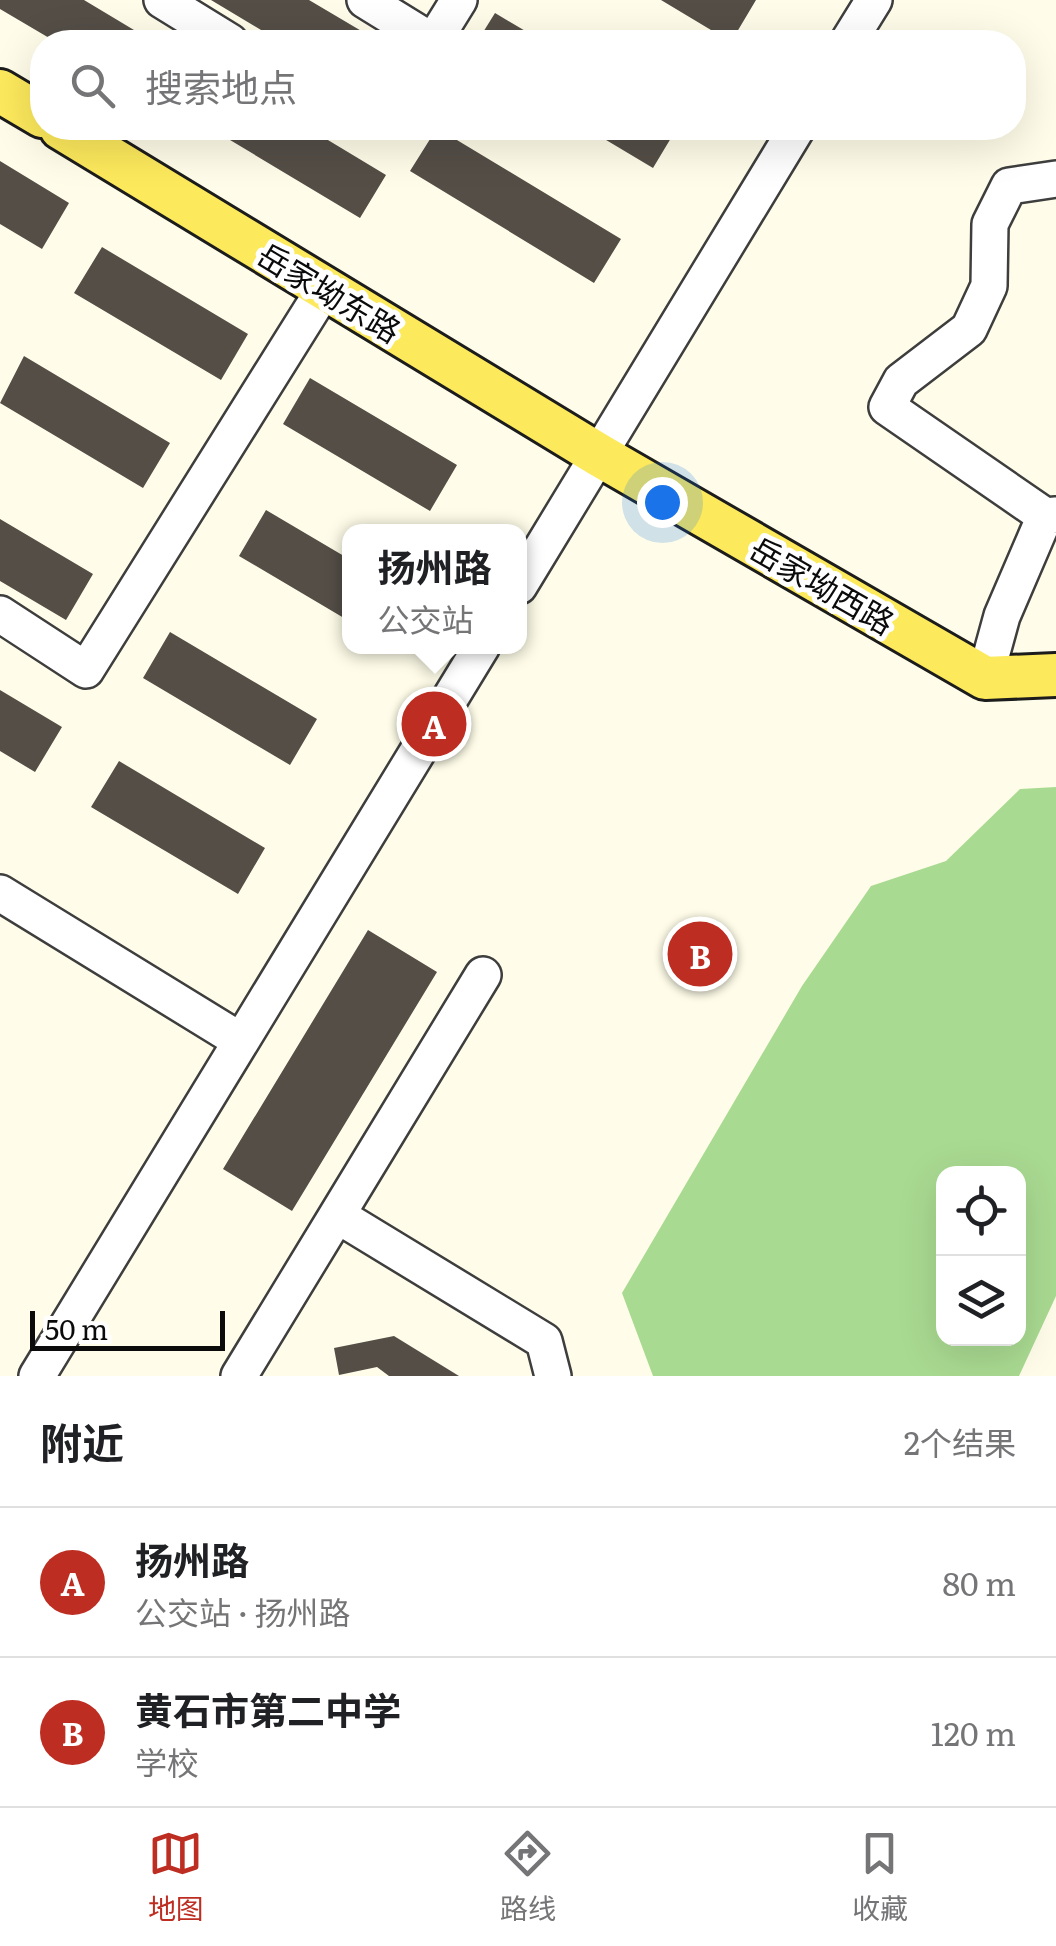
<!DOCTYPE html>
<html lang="zh">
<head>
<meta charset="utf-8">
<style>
  :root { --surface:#fff; --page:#f2f2f2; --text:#202124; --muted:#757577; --line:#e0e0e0; --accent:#bd2d21 }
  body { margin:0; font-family:Literata,"Noto Sans SC",serif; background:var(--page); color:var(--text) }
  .controls { position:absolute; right:30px; bottom:30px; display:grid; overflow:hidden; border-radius:20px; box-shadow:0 10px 40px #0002 }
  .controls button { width:90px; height:90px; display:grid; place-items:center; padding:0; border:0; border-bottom:2px solid var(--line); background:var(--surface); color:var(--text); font:50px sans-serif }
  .scale { position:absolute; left:30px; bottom:25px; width:195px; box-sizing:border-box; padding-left:10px; border:5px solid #0b0b0b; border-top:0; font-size:28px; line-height:35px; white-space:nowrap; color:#0b0b0b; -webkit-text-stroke:8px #fff; paint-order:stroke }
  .you { position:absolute; left:662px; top:502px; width:35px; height:35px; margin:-25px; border:8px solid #fff; border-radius:50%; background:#1a73e8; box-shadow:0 0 0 15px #1a73e833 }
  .badge { display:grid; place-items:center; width:65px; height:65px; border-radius:50%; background:var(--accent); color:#fff; font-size:32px; font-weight:700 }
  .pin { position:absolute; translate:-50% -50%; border:5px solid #fff; box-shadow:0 2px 10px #0006 }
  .popup { position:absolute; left:342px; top:524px; width:185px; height:130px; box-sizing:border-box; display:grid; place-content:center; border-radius:20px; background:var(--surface); filter:drop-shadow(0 2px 8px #0005); font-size:32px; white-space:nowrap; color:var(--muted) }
  .popup b { font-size:38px; color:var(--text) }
  .popup::after { content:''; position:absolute; left:50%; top:100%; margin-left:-20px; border:20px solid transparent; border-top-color:var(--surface) }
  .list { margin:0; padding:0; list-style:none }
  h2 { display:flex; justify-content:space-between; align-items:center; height:130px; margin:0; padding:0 40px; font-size:42px }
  h2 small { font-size:32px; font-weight:400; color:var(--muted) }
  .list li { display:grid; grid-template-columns:65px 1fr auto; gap:30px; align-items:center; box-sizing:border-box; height:150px; padding:0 40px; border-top:2px solid var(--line) }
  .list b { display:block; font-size:38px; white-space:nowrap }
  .list p { margin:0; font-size:32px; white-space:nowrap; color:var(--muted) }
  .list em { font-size:32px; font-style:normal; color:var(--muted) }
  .icon { flex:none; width:55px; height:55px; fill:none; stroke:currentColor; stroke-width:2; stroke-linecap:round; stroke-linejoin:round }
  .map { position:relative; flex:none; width:1056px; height:1376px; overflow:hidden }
  .search { position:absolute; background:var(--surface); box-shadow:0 10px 40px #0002; left:30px; right:30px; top:30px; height:110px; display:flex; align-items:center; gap:25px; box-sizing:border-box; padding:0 35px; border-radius:40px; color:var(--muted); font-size:38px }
  .sheet { height:430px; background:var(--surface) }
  nav { display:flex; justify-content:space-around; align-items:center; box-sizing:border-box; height:140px; border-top:2px solid var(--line); background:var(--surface); font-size:28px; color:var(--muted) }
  nav a { display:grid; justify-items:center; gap:5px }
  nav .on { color:var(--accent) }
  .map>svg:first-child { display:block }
  .forest { fill:#a9da91; fill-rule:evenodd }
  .building { fill:#544e47 }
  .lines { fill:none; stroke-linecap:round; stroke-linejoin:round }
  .minor-casing { stroke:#3e3e3e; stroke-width:40 }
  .major-casing { stroke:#1c1c1c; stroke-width:48 }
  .minor { stroke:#fff; stroke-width:35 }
  .major { stroke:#fce95c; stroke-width:42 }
  .labels { text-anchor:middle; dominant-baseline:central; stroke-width:10; stroke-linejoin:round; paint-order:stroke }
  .street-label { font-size:32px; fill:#0b0b0b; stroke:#fff }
</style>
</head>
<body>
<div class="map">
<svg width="1056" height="1376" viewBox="0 0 1056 1376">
  <rect width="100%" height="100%" fill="#fffde9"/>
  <!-- forest -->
  <path class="forest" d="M1056 787V1296L1019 1376H653L622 1293 802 986 871 886 946 861 1020 789ZM944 1174H1018V1338H944Z"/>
  <!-- building -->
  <path class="building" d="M0 0H84L154 42H56L0 9Z
    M211 0H309L380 42H281Z
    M661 0H756L731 42Z
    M495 13 544 42H477Z
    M210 128H308L386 175 360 218Z
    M437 128 621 239 594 283 410 171Z
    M586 128H677L653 168Z
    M0 161 69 203 42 249 0 224Z
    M102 247 248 334 221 380 74 293Z
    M24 356 170 443 143 488 0 403Z
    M310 378 457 465 430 511 283 424Z
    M266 510 349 559V621L239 556Z
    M0 519 93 574 66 620 0 581Z
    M170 632 317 719 290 765 143 678Z
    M0 690 62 727 35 772 0 751Z
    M119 761 265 848 238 894 91 807Z
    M368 930 437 972 292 1211 223 1169Z
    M394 1336 459 1376H389L377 1367 339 1375 334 1348Z"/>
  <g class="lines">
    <defs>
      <path id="minor" d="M162 0 230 42
        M365 0 433 42
        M433 42 459 0
        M848 42 874 0
        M1056 179 1009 186 990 224 989 286 969 329 901 381 887 407 1045 516 1056 515
        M519 586 797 128
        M0 614 86 670 325 288
        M985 678 1002 616 1045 516
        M0 893 241 1041
        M337 1215 483 975
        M37 1376 482 646
        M239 1376 337 1215 544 1341 553 1376"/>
      <path id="major" d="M0 91 42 116
        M61 128 599 455 985 678 1056 675"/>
    </defs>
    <!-- minor casing -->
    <use href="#minor" class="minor-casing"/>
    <!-- major casing -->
    <use href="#major" class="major-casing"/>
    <!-- minor -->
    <use href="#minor" class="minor"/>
    <!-- major -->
    <use href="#major" class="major"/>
  </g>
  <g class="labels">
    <!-- street labels -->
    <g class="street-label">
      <text transform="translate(330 291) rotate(31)">岳家坳东路</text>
      <text transform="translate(823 584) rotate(30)">岳家坳西路</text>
    </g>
  </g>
</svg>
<div class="controls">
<button><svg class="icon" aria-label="locate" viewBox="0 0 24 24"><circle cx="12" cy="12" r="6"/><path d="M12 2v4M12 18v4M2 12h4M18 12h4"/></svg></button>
<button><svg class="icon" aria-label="layers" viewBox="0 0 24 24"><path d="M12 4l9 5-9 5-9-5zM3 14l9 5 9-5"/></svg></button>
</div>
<div class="scale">50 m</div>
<div class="you"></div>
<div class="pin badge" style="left:434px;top:724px">A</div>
<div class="popup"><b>扬州路</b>公交站</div>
<div class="pin badge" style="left:700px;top:954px">B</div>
<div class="search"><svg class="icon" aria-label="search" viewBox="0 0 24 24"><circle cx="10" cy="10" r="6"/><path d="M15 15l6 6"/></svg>搜索地点</div>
</div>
<section class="sheet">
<h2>附近<small>2个结果</small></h2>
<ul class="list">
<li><span class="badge">A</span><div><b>扬州路</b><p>公交站 · 扬州路</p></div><em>80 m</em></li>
<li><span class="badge">B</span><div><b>黄石市第二中学</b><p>学校</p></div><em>120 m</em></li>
</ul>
</section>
<nav>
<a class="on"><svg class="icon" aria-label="map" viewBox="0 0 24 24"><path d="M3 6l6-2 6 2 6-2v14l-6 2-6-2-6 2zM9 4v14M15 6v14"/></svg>地图</a>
<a><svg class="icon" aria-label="directions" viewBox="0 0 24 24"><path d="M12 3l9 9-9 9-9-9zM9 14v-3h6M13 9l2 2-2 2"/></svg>路线</a>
<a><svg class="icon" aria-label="saved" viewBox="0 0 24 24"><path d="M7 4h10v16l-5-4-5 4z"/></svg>收藏</a>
</nav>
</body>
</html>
